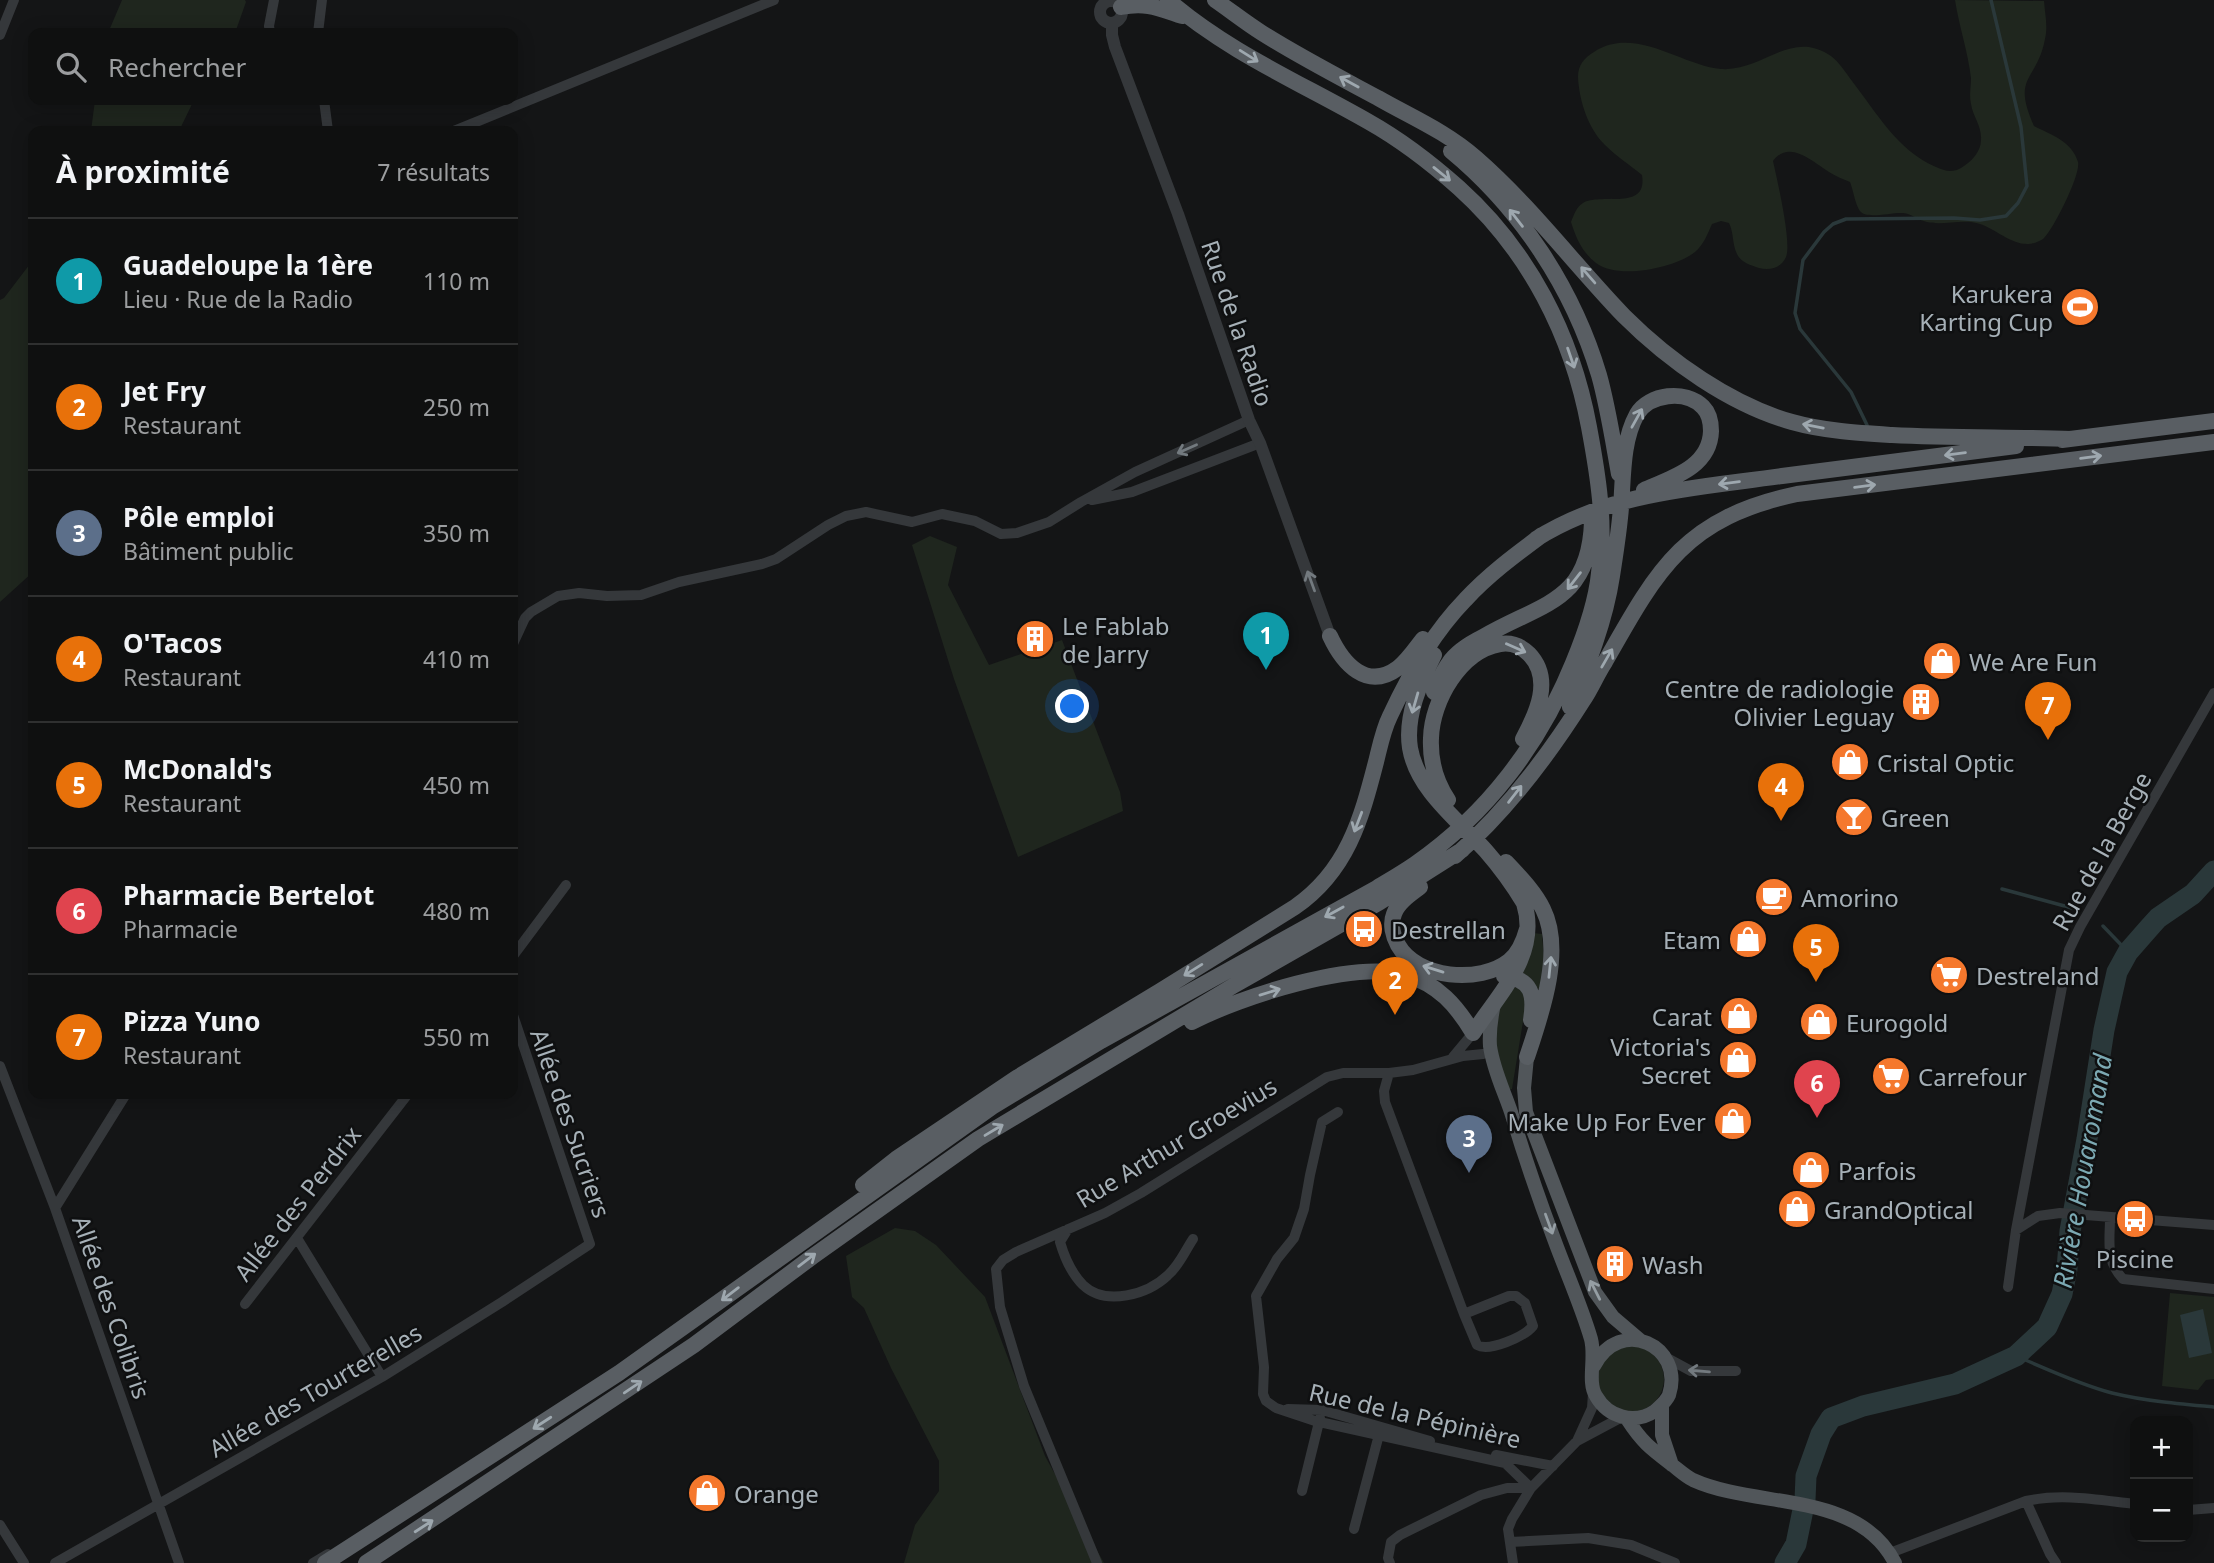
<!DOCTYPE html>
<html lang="fr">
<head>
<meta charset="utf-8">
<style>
  :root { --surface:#0f1010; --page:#181919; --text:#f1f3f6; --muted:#9b9d9f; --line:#2f3030; --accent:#f5782d }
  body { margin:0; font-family:"Noto Sans",sans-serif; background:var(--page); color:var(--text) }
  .controls { position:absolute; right:21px; bottom:21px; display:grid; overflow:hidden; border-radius:14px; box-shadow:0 4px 18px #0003 }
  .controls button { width:63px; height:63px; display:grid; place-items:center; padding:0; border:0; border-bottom:2px solid var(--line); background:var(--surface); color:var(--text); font:35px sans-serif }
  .you { position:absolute; left:1073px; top:707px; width:24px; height:24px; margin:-18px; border:5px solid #fff; border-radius:50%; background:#1a73e8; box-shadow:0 0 0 10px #1a73e833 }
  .badge { display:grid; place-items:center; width:46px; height:46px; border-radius:50%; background:var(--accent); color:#fff; font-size:23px; font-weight:700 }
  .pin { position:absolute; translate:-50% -58px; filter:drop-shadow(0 2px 4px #0008) }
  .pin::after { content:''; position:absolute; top:37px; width:24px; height:21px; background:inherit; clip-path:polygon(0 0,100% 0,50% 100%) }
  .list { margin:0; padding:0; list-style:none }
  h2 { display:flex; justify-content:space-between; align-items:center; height:91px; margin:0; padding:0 28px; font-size:30px }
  h2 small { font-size:23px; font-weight:400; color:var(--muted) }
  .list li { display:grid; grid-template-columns:46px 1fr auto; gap:21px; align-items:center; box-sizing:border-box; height:126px; padding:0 28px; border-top:2px solid var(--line) }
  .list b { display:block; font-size:26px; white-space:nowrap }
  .list p { margin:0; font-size:23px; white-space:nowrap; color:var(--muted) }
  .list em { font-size:23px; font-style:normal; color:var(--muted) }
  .icon { flex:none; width:38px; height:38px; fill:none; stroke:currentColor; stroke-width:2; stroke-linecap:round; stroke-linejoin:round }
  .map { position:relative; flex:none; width:2214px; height:1563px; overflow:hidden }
  .search { position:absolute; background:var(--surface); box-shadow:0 4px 18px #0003; left:28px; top:28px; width:490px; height:77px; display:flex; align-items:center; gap:18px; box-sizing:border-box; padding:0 24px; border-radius:14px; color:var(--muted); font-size:26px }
  .panel { position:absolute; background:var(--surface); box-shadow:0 4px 18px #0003; left:28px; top:126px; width:490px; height:973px; border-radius:14px }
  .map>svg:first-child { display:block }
  .green { fill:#1f261e }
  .water { fill:#2a383a }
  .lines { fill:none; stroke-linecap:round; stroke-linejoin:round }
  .stream { stroke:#2a383a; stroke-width:3.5 }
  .river { stroke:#2a383a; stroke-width:21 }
  .minor { stroke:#35383b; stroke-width:10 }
  .tertiary { stroke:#35383b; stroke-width:12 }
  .primary { stroke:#51565a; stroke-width:14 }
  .trunk { stroke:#595e63; stroke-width:16 }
  .oneway { stroke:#9ea8af }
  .oneway2 { stroke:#737a7f }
  .oneway3 { stroke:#959ea4 }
  .labels { text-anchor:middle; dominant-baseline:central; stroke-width:5; stroke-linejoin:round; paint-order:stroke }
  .poi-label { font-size:24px; fill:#a6b0b7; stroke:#0f1011; text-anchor:start }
  .street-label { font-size:24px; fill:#a6b0b7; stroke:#0f1011 }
  .water-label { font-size:26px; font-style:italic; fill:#7ca9b3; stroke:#0f1011 }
</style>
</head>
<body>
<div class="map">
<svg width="2214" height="1563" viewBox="0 0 2214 1563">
  <rect width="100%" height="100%" fill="#141516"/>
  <!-- green -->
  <path class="green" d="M122 0H245L246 2 235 33H108Z
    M1955 0 2044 1C2045 14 2048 27 2045 39 2037 82 2011 75 2034 126 2051 135 2072 141 2078 162 2081 174 2054 228 2044 238 2041 241 2033 244 2029 244 2011 245 1996 229 1980 224 1963 218 1944 226 1927 222 1918 220 1912 214 1903 213 1893 212 1867 219 1861 212 1856 208 1853 189 1850 182 1843 179 1835 176 1829 172 1813 162 1789 139 1773 161 1777 179 1792 243 1786 257 1781 268 1770 271 1759 268 1751 265 1741 263 1737 254 1732 244 1734 233 1729 223L1721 221 1712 224C1707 235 1704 244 1695 252 1675 268 1618 280 1596 263 1582 252 1576 238 1571 222 1574 215 1576 207 1583 203 1601 192 1648 212 1642 175 1630 165 1616 156 1605 145 1588 129 1579 100 1578 77 1578 65 1584 58 1594 52 1635 25 1682 66 1721 69 1763 72 1791 28 1831 56 1839 62 1846 73 1852 81 1876 112 1898 151 1936 167 1944 171 1953 173 1961 168 1971 162 1981 152 1981 140 1982 126 1973 117 1971 104 1969 95 1971 87 1971 78 1968 52 1959 26 1955 0Z
    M95 100H194L179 131H91Z
    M33 260V572L0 602V300L4 298Z
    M930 536 957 547 948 585 989 665 1062 640 1120 792 1123 811 1018 857 954 679 912 545Z
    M1533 933 1542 934C1543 952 1548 975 1537 991L1519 972Z
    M1510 987 1520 988 1525 993 1526 1003 1512 1089 1506 1090 1493 1040 1502 996Z
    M895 1228 915 1231 936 1245 985 1297 1045 1456 1104 1563H904L915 1525 939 1491V1461L891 1368 864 1308 852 1297 846 1256Z
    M2170 1293 2214 1297V1379L2206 1380 2198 1390 2162 1386Z
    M1598 1379a33 33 0 1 1 66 0a33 33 0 1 1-66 0Z"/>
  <!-- water -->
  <path class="water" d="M2203 1309 2212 1353 2189 1358 2180 1315Z"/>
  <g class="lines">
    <!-- stream -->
    <path class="stream" d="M1867 425 1851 392 1800 329 1795 313 1803 260 1824 232 1833 224 1846 219 1954 218 1980 220 2006 216 2018 203 2027 186 2021 127 1991 0
      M2002 889 2072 908
      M2103 926 2128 952
      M2016 1356C2047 1369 2078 1384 2112 1393 2145 1401 2180 1404 2214 1407"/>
    <!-- river -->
    <path class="river" d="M1785 1563 1796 1544 1805 1500 1806 1476 1821 1434 1831 1418 1863 1406 1955 1384 2016 1356 2047 1327 2062 1294 2067 1269 2070 1231 2087 1139 2104 1030 2117 972 2128 952 2149 928 2158 918 2193 894 2214 871"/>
    <!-- minor -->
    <path class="minor" d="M270 33 269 26 274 0
      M318 33 322 0
      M0 35 14 0
      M324 100 328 131
      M454 131 774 0
      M1092 500 1132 492 1260 443
      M513 644 525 618 531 612 558 596 579 593 607 596 641 595 679 582 762 564 776 559 828 525 846 516 866 512 912 522 942 514 975 521 1001 534 1017 533 1049 522 1081 502 1135 472 1249 420
      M513 956 566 885
      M1453 1057 1473 1033
      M0 1066 55 1208 179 1563
      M1389 1073 1384 1091 1385 1102 1464 1314 1477 1345C1489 1352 1524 1337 1533 1326L1525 1303 1516 1296H1509L1464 1314
      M1338 1112 1322 1122 1310 1175 1304 1209 1294 1238 1277 1259 1256 1296 1264 1367 1263 1394 1266 1401 1276 1408 1315 1421 1505 1463 1531 1488
      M55 1208 126 1094
      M2110 1217C2110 1241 2105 1260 2123 1279L2214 1289
      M1068 1229 1060 1242C1065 1259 1071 1273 1083 1285 1106 1307 1148 1294 1168 1275 1179 1266 1185 1251 1193 1239
      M2016 1230 2038 1216 2060 1213 2214 1225
      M297 1238 382 1377
      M2008 1287 2016 1230 2069 950 2080 927 2214 693
      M245 1304 408 1094
      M1667 1358 1691 1371H1736
      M1288 1409 1322 1410 1430 1441
      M1577 1441 1592 1408 1593 1393
      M1496 1455 1553 1466
      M1302 1491 1320 1418
      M2026 1501 2050 1554 2056 1563
      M2188 1510 2214 1508
      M0 1525 24 1563
      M1354 1529 1380 1431
      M1510 1542 1588 1538 1631 1545 1675 1563
      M1890 1553 2026 1501C2062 1493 2098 1500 2135 1504
      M55 1563 382 1377 502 1302 590 1244 513 1015
      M313 1563 328 1554
      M1097 1563 1024 1386 1000 1307 996 1269 1003 1260 1016 1252 1105 1213 1141 1193 1327 1077 1343 1073H1389L1413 1070 1463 1056 1483 1054
      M1390 1563 1388 1558 1391 1542 1400 1535 1481 1495 1507 1488H1531
      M1513 1563 1508 1529 1512 1519 1531 1488 1577 1441 1622 1417"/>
    <!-- tertiary -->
    <path class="tertiary" d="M1100 12a11 11 0 1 1 22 0a11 11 0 1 1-22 0Z
      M1112 23V35L1115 47 1178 214 1249 420 1260 443 1330 636"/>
    <!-- primary -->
    <path class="primary" d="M1494 1004C1491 1018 1489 1032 1490 1046 1493 1069 1504 1091 1511 1112 1524 1155 1538 1197 1554 1239 1566 1272 1581 1305 1591 1339 1596 1358 1587 1382 1596 1396 1608 1417 1634 1425 1655 1411 1660 1406 1666 1402 1669 1395 1685 1346 1620 1315 1594 1366
      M1527 1057 1524 1088 1526 1112 1595 1292 1613 1317 1640 1340
      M1662 1406V1435L1672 1465
      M1627 1419C1642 1442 1650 1448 1671 1464 1679 1470 1685 1476 1693 1480 1757 1509 1858 1490 1895 1563"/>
    <!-- trunk -->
    <path class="trunk" d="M1215 0C1231 11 1246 23 1262 33 1300 57 1339 77 1378 98 1413 118 1445 131 1476 158 1531 206 1574 264 1624 316 1669 361 1731 405 1792 422 1824 431 1859 433 1892 435 1952 438 2011 437 2071 439
      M1121 7C1146 2 1158 8 1182 16
      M1451 151C1520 208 1573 288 1599 375 1608 407 1613 441 1619 474
      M2062 440 2214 421
      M1536 539C1610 492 1697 488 1782 476 1860 466 1938 456 2016 446
      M1330 636C1343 664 1367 691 1398 668 1408 660 1415 649 1423 639
      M1434 692C1439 682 1443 671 1449 663 1457 651 1471 643 1483 637 1541 603 1589 603 1592 522
      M1570 707C1588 664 1605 622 1612 576 1615 557 1618 538 1620 518 1624 485 1620 445 1637 414 1649 394 1685 389 1703 407 1709 413 1711 423 1711 431 1710 467 1672 478 1644 490
      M1448 800C1436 782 1430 760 1431 738 1432 701 1460 651 1500 644 1511 642 1521 646 1529 654 1553 679 1537 713 1523 739
      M1455 856C1506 812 1548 756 1584 699 1592 687 1597 674 1605 662 1658 568 1685 518 1797 494L2214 442
      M1506 862C1520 877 1534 891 1543 909 1564 951 1541 1015 1527 1057
      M1420 887C1411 894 1398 902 1394 914 1390 924 1393 936 1398 945 1417 979 1480 984 1509 961 1519 953 1524 940 1527 929
      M1504 976C1532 979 1535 995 1531 1020
      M1192 1022C1240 997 1353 960 1406 975 1438 984 1457 1006 1473 1033 1499 994 1540 954 1524 903 1513 885 1500 867 1486 851 1459 821 1417 790 1410 748 1405 716 1420 683 1434 655
      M863 1185 896 1159 1018 1077 1160 991 1295 907C1347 871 1361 820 1376 762 1380 746 1383 730 1390 716 1409 675 1434 632 1465 600 1488 575 1515 555 1542 535
      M325 1563 619 1373 992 1107 1101 1041 1375 889C1388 881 1402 873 1415 864 1487 814 1540 744 1573 663 1585 634 1596 604 1599 573 1606 524 1598 475 1589 427 1572 335 1529 251 1459 188 1432 164 1401 140 1369 122 1301 83 1228 52 1168 0
      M366 1563 694 1345 812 1257 978 1139 1233 986 1380 902 1462 850"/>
  </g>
  <!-- one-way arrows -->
  <defs><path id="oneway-shaft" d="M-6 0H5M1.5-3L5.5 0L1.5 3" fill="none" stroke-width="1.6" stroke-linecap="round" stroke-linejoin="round" transform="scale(1.75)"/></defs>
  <g class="oneway">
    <use href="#oneway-shaft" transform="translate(1249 56) rotate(32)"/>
    <use href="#oneway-shaft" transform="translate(1349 82) rotate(-151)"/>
    <use href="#oneway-shaft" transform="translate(1442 174) rotate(39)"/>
    <use href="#oneway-shaft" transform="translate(1516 218) rotate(-128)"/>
    <use href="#oneway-shaft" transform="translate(1588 275) rotate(-131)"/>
    <use href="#oneway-shaft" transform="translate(1571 358) rotate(71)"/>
    <use href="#oneway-shaft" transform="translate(1637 418) rotate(-61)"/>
    <use href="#oneway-shaft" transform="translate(1813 426) rotate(-169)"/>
    <use href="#oneway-shaft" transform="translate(1955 454) rotate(173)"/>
    <use href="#oneway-shaft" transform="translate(2091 457) rotate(-7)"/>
    <use href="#oneway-shaft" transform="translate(1729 483) rotate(173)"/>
    <use href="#oneway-shaft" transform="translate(1865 486) rotate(-7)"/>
    <use href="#oneway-shaft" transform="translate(1574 581) rotate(128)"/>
    <use href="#oneway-shaft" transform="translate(1516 648) rotate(24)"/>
    <use href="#oneway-shaft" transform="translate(1607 658) rotate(-60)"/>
    <use href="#oneway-shaft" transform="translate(1415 703) rotate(106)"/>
    <use href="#oneway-shaft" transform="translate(1515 794) rotate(-52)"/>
    <use href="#oneway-shaft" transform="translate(1358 822) rotate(111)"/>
    <use href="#oneway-shaft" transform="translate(1334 912) rotate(151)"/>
    <use href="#oneway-shaft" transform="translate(1550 967) rotate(-84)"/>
    <use href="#oneway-shaft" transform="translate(1433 969) rotate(-163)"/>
    <use href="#oneway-shaft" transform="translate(1193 970) rotate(148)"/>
    <use href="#oneway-shaft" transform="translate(1270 992) rotate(-17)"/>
    <use href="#oneway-shaft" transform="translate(994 1130) rotate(-31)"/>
    <use href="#oneway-shaft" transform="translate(807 1260) rotate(-37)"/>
    <use href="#oneway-shaft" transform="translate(730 1294) rotate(143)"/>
    <use href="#oneway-shaft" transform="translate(633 1387) rotate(-34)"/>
    <use href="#oneway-shaft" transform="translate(542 1423) rotate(147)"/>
    <use href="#oneway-shaft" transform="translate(424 1526) rotate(-33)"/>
  </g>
  <g class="oneway2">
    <use href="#oneway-shaft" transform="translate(1187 449) rotate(156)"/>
    <use href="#oneway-shaft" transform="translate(1311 581) rotate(-110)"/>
    <use href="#oneway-shaft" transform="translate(1699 1371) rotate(-175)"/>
  </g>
  <g class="oneway3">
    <use href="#oneway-shaft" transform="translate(1549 1224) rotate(70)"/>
    <use href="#oneway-shaft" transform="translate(1595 1290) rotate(-117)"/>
  </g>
  <!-- icons -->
  <defs>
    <symbol id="stadium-disc" viewBox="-11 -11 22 22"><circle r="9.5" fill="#f5782d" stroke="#0f1011"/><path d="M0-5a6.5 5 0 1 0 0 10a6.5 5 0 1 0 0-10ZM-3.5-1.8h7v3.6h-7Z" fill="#fff"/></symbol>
    <symbol id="building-disc" viewBox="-11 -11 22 22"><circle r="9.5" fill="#f5782d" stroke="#0f1011"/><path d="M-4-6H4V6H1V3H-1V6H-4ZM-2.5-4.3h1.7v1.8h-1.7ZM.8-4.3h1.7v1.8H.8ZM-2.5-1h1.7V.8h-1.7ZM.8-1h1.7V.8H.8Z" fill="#fff"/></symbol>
    <symbol id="shop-disc" viewBox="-11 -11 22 22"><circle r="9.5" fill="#f5782d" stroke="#0f1011"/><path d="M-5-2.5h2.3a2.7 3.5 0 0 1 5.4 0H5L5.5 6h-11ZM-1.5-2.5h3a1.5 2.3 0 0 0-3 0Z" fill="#fff"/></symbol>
    <symbol id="bar-disc" viewBox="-11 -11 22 22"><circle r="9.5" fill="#f5782d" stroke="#0f1011"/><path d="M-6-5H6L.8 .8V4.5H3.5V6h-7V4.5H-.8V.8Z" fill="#fff"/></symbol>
    <symbol id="cafe-disc" viewBox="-11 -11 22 22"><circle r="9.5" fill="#f5782d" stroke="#0f1011"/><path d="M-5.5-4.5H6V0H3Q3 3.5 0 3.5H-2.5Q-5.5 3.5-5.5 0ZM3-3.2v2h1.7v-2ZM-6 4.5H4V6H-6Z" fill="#fff"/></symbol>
    <symbol id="bus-disc" viewBox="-11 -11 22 22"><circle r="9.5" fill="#f5782d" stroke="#0f1011"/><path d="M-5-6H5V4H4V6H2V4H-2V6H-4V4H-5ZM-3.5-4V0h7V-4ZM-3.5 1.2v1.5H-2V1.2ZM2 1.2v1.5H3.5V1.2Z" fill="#fff"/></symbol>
    <symbol id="supermarket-disc" viewBox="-11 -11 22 22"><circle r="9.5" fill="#f5782d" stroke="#0f1011"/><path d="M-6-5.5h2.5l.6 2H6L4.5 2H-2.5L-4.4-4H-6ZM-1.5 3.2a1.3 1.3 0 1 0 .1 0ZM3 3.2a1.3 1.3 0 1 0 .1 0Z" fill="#fff"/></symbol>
  </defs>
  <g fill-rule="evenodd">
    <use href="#stadium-disc" x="2058" y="285" width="44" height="44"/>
    <use href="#building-disc" x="1013" y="617" width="44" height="44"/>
    <use href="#shop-disc" x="1920" y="639" width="44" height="44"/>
    <use href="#building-disc" x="1899" y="680" width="44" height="44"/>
    <use href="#shop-disc" x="1828" y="740" width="44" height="44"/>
    <use href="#bar-disc" x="1832" y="795" width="44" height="44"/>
    <use href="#cafe-disc" x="1752" y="875" width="44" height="44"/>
    <use href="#bus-disc" x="1342" y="907" width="44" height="44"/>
    <use href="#shop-disc" x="1726" y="917" width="44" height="44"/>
    <use href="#supermarket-disc" x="1927" y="953" width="44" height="44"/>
    <use href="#shop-disc" x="1717" y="994" width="44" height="44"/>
    <use href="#shop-disc" x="1797" y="1000" width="44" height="44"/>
    <use href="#shop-disc" x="1716" y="1038" width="44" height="44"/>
    <use href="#supermarket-disc" x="1869" y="1054" width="44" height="44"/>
    <use href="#shop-disc" x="1711" y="1099" width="44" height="44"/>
    <use href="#shop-disc" x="1789" y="1148" width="44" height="44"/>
    <use href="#shop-disc" x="1775" y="1187" width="44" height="44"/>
    <use href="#bus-disc" x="2113" y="1197" width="44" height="44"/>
    <use href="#building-disc" x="1593" y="1242" width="44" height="44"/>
    <use href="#shop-disc" x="685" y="1471" width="44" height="44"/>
  </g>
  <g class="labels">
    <!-- poi labels -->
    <g class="poi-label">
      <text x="2053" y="293" text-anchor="end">Karukera<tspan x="2053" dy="28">Karting Cup</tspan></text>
      <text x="1062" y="625">Le Fablab<tspan x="1062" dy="28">de Jarry</tspan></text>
      <text x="1969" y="661">We Are Fun</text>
      <text x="1894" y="688" text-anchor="end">Centre de radiologie<tspan x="1894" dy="28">Olivier Leguay</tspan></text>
      <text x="1877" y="762">Cristal Optic</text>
      <text x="1881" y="817">Green</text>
      <text x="1801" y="897">Amorino</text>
      <text x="1391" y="929">Destrellan</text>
      <text x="1721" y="939" text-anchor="end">Etam</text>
      <text x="1976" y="975">Destreland</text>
      <text x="1712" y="1016" text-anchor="end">Carat</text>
      <text x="1846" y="1022">Eurogold</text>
      <text x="1711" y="1046" text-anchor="end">Victoria's<tspan x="1711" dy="28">Secret</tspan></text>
      <text x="1918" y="1076">Carrefour</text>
      <text x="1706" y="1121" text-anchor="end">Make Up For Ever</text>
      <text x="1838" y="1170">Parfois</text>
      <text x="1824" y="1209">GrandOptical</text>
      <text x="2135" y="1258" text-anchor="middle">Piscine</text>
      <text x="1642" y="1264">Wash</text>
      <text x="734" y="1493">Orange</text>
    </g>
    <!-- street labels -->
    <g class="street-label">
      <text transform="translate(1238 323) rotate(71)">Rue de la Radio</text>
      <text transform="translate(2101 851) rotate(-61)">Rue de la Berge</text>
      <text transform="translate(571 1123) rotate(71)">Allée des Sucriers</text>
      <text transform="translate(1176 1142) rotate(-31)">Rue Arthur Groevius</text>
      <text transform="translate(297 1203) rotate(-52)">Allée des Perdrix</text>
      <text transform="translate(112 1307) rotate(71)">Allée des Colibris</text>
      <text transform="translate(315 1390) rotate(-30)">Allée des Tourterelles</text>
      <text transform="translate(1415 1415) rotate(13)">Rue de la Pépinière</text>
    </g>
    <!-- water labels -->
    <g class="water-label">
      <text transform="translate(2082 1171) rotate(-80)">Rivière Houaromand</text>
    </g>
  </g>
</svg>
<div class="controls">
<button>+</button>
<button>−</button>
</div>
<div class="you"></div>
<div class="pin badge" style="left:1266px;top:670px;background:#0f9aa8">1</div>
<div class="pin badge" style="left:1395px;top:1015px;background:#e8710a">2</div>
<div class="pin badge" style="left:1469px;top:1173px;background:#5c6f8a">3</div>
<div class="pin badge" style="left:1781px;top:821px;background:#e8710a">4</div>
<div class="pin badge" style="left:1816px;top:982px;background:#e8710a">5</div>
<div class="pin badge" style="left:1817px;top:1118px;background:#e0444e">6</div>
<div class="pin badge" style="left:2048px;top:740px;background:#e8710a">7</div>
<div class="search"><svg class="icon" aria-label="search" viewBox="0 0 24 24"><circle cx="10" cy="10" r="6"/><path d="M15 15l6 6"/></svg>Rechercher</div>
<section class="panel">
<h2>À proximité<small>7 résultats</small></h2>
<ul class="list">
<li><span class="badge" style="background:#0f9aa8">1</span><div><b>Guadeloupe la 1ère</b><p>Lieu · Rue de la Radio</p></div><em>110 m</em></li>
<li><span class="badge" style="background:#e8710a">2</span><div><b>Jet Fry</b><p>Restaurant</p></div><em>250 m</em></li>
<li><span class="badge" style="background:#5c6f8a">3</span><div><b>Pôle emploi</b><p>Bâtiment public</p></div><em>350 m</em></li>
<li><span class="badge" style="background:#e8710a">4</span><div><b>O'Tacos</b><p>Restaurant</p></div><em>410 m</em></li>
<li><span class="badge" style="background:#e8710a">5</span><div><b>McDonald's</b><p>Restaurant</p></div><em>450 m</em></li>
<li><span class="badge" style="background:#e0444e">6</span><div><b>Pharmacie Bertelot</b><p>Pharmacie</p></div><em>480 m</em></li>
<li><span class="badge" style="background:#e8710a">7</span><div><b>Pizza Yuno</b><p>Restaurant</p></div><em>550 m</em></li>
</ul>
</section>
</div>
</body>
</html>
